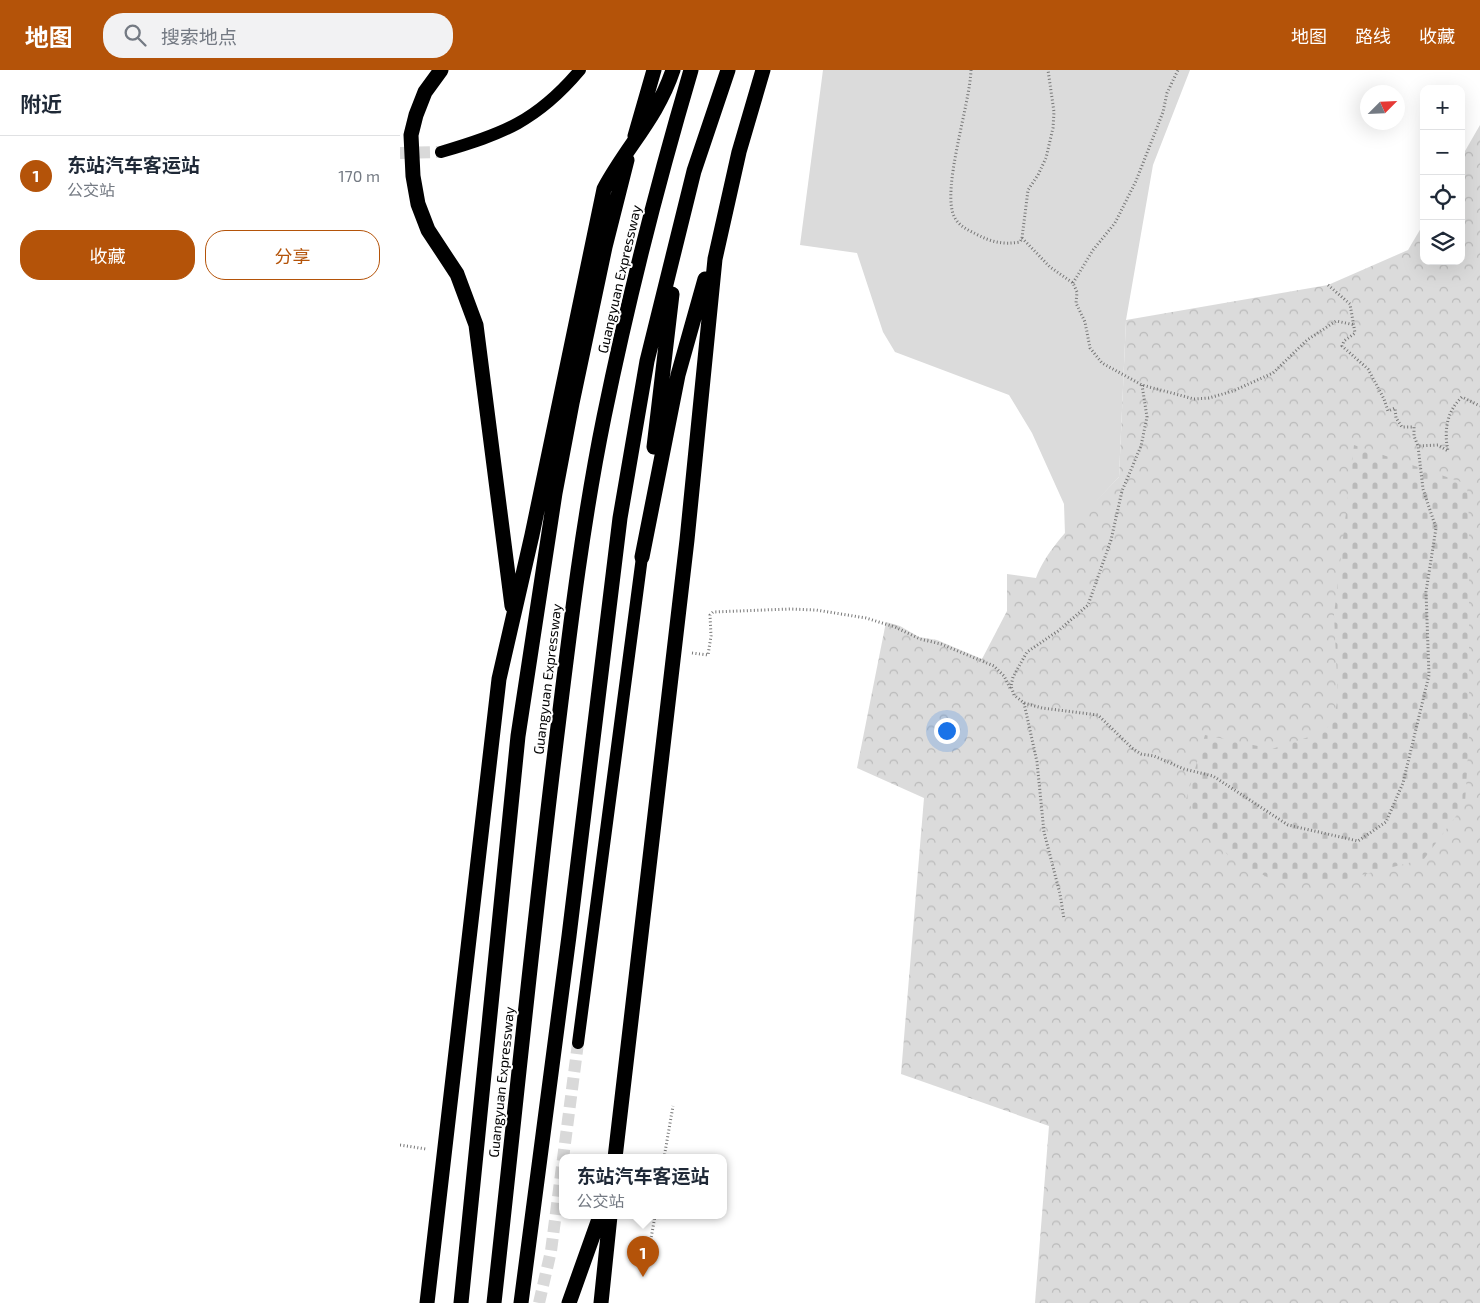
<!DOCTYPE html>
<html lang="zh">
<head>
<meta charset="utf-8">
<style>
  :root { --surface:#fff; --page:#f2f2f3; --text:#1f2937; --muted:#747a83; --line:#e0e1e3; --accent:#b45309 }
  body { margin:0; font-family:"Exo 2","Noto Sans SC",sans-serif; background:var(--page); color:var(--text) }
  .controls { position:absolute; right:15px; top:15px; display:grid; overflow:hidden; border-radius:10px; box-shadow:0 5px 20px #0002 }
  .controls button { width:45px; height:45px; display:grid; place-items:center; padding:0; border:0; border-bottom:1px solid var(--line); background:var(--surface); color:var(--text); font:25px sans-serif }
  .compass { position:absolute; left:960px; top:15px; width:45px; height:45px; border-radius:50%; background:var(--surface); box-shadow:0 5px 20px #0002; rotate:66deg }
  .you { position:absolute; left:546px; top:660px; width:18px; height:18px; margin:-12px; border:4px solid #fff; border-radius:50%; background:#1a73e8; box-shadow:0 0 0 8px #1a73e833 }
  .badge { display:grid; place-items:center; width:32px; height:32px; border-radius:50%; background:var(--accent); color:#fff; font-size:16px; font-weight:700 }
  .pin { position:absolute; translate:-50% -41px; filter:drop-shadow(0 1px 2px #0008) }
  .pin::after { content:''; position:absolute; top:26px; width:18px; height:15px; background:inherit; clip-path:polygon(0 0,100% 0,50% 100%) }
  .popup { position:absolute; left:159px; top:1084px; width:168px; height:65px; box-sizing:border-box; display:grid; place-content:center; border-radius:10px; background:var(--surface); filter:drop-shadow(0 1px 4px #0005); font-size:16px; white-space:nowrap; color:var(--muted) }
  .popup b { font-size:19px; color:var(--text) }
  .popup::after { content:''; position:absolute; left:50%; top:100%; margin-left:-10px; border:10px solid transparent; border-top-color:var(--surface) }
  .list { margin:0; padding:0; list-style:none }
  h2 { display:flex; justify-content:space-between; align-items:center; height:65px; margin:0; padding:0 20px; font-size:21px }
  h2 small { font-size:16px; font-weight:400; color:var(--muted) }
  .list li { display:grid; grid-template-columns:32px 1fr auto; gap:15px; align-items:center; box-sizing:border-box; height:80px; padding:0 20px; border-top:1px solid var(--line) }
  .list b { display:block; font-size:19px; white-space:nowrap }
  .list p { margin:0; font-size:16px; white-space:nowrap; color:var(--muted) }
  .list em { font-size:16px; font-style:normal; color:var(--muted) }
  .actions { display:flex; gap:10px; padding:15px 20px }
  .actions a { flex:1; padding:11px 0; border:1px solid var(--accent); border-radius:20px; text-align:center; font-size:18px; color:var(--accent) }
  .actions .main { background:var(--accent); color:#fff }
  .icon { flex:none; width:28px; height:28px; fill:none; stroke:currentColor; stroke-width:2; stroke-linecap:round; stroke-linejoin:round }
  .map { position:relative; flex:none; width:1080px; height:1233px; overflow:hidden }
  header { display:flex; align-items:center; gap:30px; box-sizing:border-box; height:70px; padding:0 25px; background:var(--accent); color:#fff }
  header strong { font-size:24px }
  nav { display:flex; gap:28px; margin-inline-start:auto; font-size:18px }
  .search { width:350px; height:45px; background:var(--page); display:flex; align-items:center; gap:12px; box-sizing:border-box; padding:0 18px; border-radius:20px; color:var(--muted); font-size:19px }
  main { display:flex }
  aside { flex:1; background:var(--surface) }
  .map>svg:first-child { display:block }
  .grass { fill:#dbdbdb }
  .forest { fill:url(#forest-crowns) }
  .cemetery { fill:url(#cemetery-stones) }
  .lines { fill:none; stroke-linecap:round; stroke-linejoin:round }
  .primary-tunnel { stroke:#d9d9d9; stroke-width:12; stroke-dasharray:12 6; stroke-linecap:butt }
  .path { stroke:#767676; stroke-width:3; stroke-dasharray:1 2.5; stroke-linecap:butt }
  .primary { stroke:#000; stroke-width:12 }
  .highway { stroke:#000; stroke-width:15 }
  .labels { text-anchor:middle; dominant-baseline:central; stroke-width:4; stroke-linejoin:round; paint-order:stroke }
  .street-label { font-size:14px; fill:#000; stroke:#fff }
</style>
</head>
<body>
<header>
<strong>地图</strong>
<div class="search"><svg class="icon" aria-label="search" viewBox="0 0 24 24"><circle cx="10" cy="10" r="6"/><path d="M15 15l6 6"/></svg>搜索地点</div>
<nav><a>地图</a><a>路线</a><a>收藏</a></nav>
</header>
<main>
<aside>
<h2>附近<small></small></h2>
<ul class="list">
<li><span class="badge">1</span><div><b>东站汽车客运站</b><p>公交站</p></div><em>170 m</em></li>
</ul>
<div class="actions"><a class="main">收藏</a><a>分享</a></div>
</aside>
<div class="map">
<svg width="1080" height="1233" viewBox="0 0 1080 1233">
  <defs>
    <pattern id="forest-crowns" width="20" height="18" patternUnits="userSpaceOnUse" patternTransform="scale(1.25)"><rect width="20" height="18" fill="#dbdbdb"/><path d="M2 6a3 3 0 1 1 6 0M12 15a3 3 0 1 1 6 0" fill="none" stroke="#bababa"/></pattern>
    <pattern id="cemetery-stones" width="16" height="16" patternUnits="userSpaceOnUse" patternTransform="scale(1.25)"><rect width="16" height="16" fill="#dbdbdb"/><path d="M2 7V4a2 2 0 0 1 4 0v3zM10 15v-3a2 2 0 0 1 4 0v3z" fill="#bababa"/></pattern>
  </defs>
  <rect width="100%" height="100%" fill="#fff"/>
  <!-- grass -->
  <path class="grass" d="M423 0H790L753 95 726 250 719 407 665 464 664 434 632 363 609 325 495 282 483 262 457 183 400 175Z"/>
  <!-- forest -->
  <path class="forest" d="M1080 55V1233H635L649 1056 501 1004 524 728 457 698 486 552 500 556 519 567 537 570 582 589 607 541V504L636 508C649 472 692 436 719 407L726 250 928 215 1008 180 1024 153V191H1061V88Z"/>
  <!-- cemetery -->
  <path class="cemetery" d="M954 375 1067 414 1069 450V667L1065 734 1024 789 934 812 873 810 830 788 786 730 805 665 872 679 924 662 934 648 938 627 934 545Z"/>
  <g class="lines">
    <!-- primary-tunnel -->
    <path class="primary-tunnel" d="M0 83 41 82
      M139 1233 151 1181 178 973"/>
    <!-- path -->
    <path class="path" d="M571 0C570 35 540 123 555 148 559 156 568 160 576 164 591 172 603 175 620 172L622 168 628 120 638 105 646 88 653 58 654 42 648 0
      M622 168 650 197 673 213 677 222 676 233 685 252 690 278 702 293 742 315 794 329 809 328 833 321 873 303 907 270 936 251 955 255
      M673 213 693 180 715 153 736 111 763 42 767 23 778 0
      M928 215 950 234 955 263 944 271 942 276 968 299 984 329 988 341 995 338 996 348 1002 357H1014V366L1018 376 1038 375 1048 381C1044 362 1046 342 1062 327L1080 336
      M742 315 747 347 741 376 722 421 711 470 688 535 658 561 627 582 613 607 611 616 614 625 624 633 642 638 698 645 732 678 741 684 754 686 784 699 813 706 888 755 958 771 986 752 1003 713 1029 605 1026 522 1036 458 1023 419 1018 376
      M292 583 308 585 311 566 310 545 313 542 390 539 416 540 466 548 495 557 520 569 541 574 594 596 604 606 611 620
      M624 633 637 692 644 762 660 824 664 849
      M0 1075 26 1079
      M264 1088 273 1036
      M247 1191 255 1146"/>
    <!-- primary -->
    <path class="primary" d="M41 82C103 64 137 51 180 0
      M178 973 242 487"/>
    <!-- highway -->
    <path class="highway" d="M41 0 25 22 16 45 11 65 13 106 18 134 28 160 57 204 76 255 112 536
      M235 66 254 0
      M254 377 272 224
      M242 487 278 305 305 209
      M215 1088 287 470 315 189 339 82 363 0
      M27 1233 99 609 132 465 204 119C227 76 257 48 273 0
      M61 1233 118 666 155 423 172 333 205 177 227 90
      M94 1233C114 1052 132 870 154 689 168 575 181 460 204 347 228 230 257 115 291 0
      M121 1233 169 866 220 448 247 291 294 101 328 0
      M169 1233 200 1146
      M201 1233 210 1146"/>
  </g>
  <g class="labels">
    <!-- street labels -->
    <g class="street-label">
      <text transform="translate(219 209) rotate(-77)">Guangyuan Expressway</text>
      <text transform="translate(147 609) rotate(-83)">Guangyuan Expressway</text>
      <text transform="translate(101 1012) rotate(-84)">Guangyuan Expressway</text>
    </g>
  </g>
</svg>
<div class="controls">
<button>+</button>
<button>−</button>
<button><svg class="icon" aria-label="locate" viewBox="0 0 24 24"><circle cx="12" cy="12" r="6"/><path d="M12 2v4M12 18v4M2 12h4M18 12h4"/></svg></button>
<button><svg class="icon" aria-label="layers" viewBox="0 0 24 24"><path d="M12 4l9 5-9 5-9-5zM3 14l9 5 9-5"/></svg></button>
</div>
<svg class="compass" viewBox="-18 -18 36 36"><path d="M0-13l5 13h-10z" fill="#e53935"/><path d="M0 13l5-13h-10z" fill="#747a83"/></svg>
<div class="you"></div>
<div class="pin badge" style="left:243px;top:1207px">1</div>
<div class="popup"><b>东站汽车客运站</b>公交站</div>
</div>
</main>
</body>
</html>
